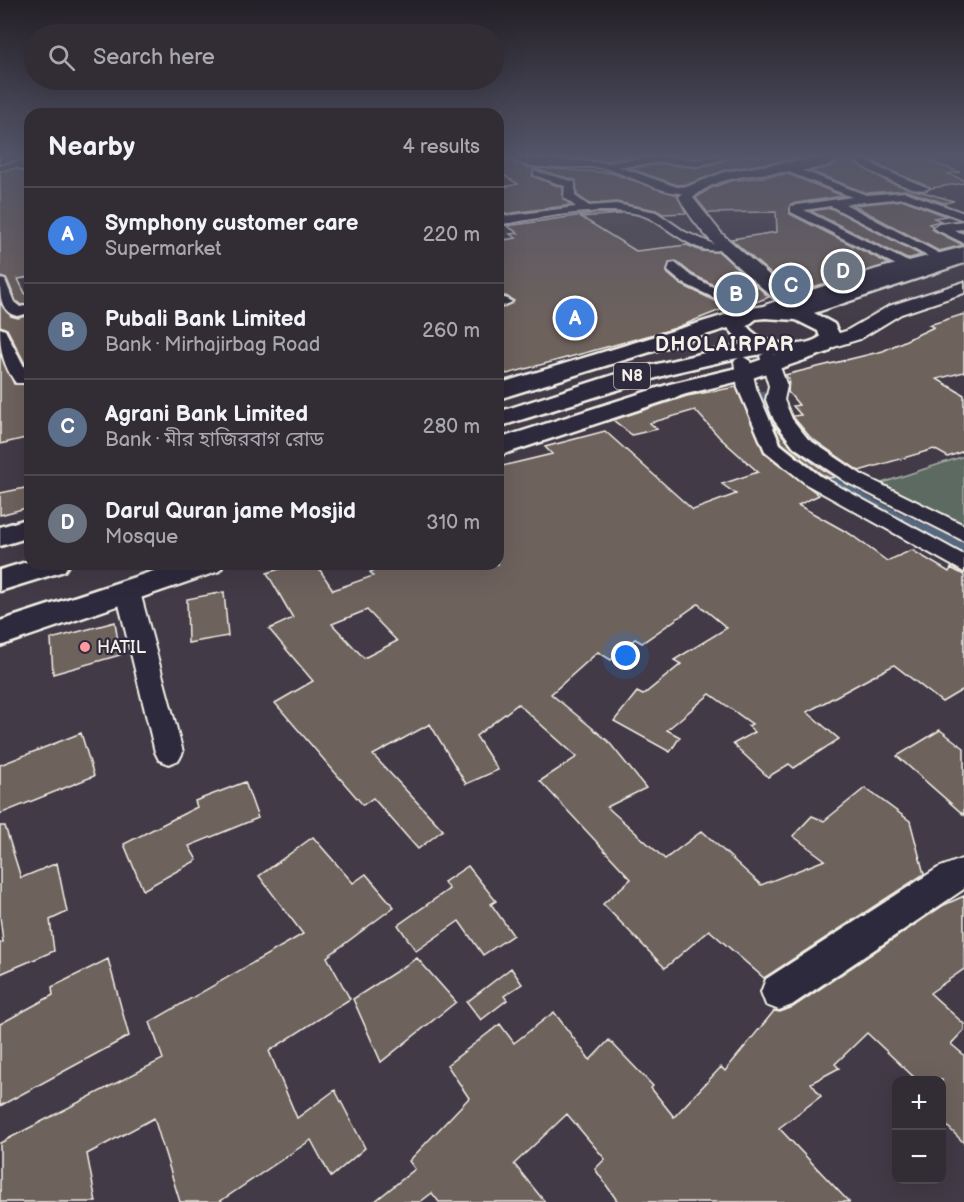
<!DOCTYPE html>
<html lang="en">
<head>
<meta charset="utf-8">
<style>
  :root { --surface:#322c35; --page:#3d3841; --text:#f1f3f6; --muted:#a8a7ad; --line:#4d4850; --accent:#8abfa5 }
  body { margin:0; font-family:"Balsamiq Sans","Noto Sans Bengali",sans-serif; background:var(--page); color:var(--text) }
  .controls { position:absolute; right:18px; bottom:18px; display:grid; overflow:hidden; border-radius:12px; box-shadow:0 6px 24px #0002 }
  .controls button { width:54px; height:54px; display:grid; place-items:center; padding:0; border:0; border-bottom:2px solid var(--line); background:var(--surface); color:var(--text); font:30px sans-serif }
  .you { position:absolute; left:626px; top:656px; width:21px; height:21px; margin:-15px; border:4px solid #fff; border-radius:50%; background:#1a73e8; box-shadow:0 0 0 9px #1a73e833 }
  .badge { display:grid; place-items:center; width:39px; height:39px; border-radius:50%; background:var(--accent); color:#fff; font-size:20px; font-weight:700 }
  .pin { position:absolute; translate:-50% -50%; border:3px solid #fff; box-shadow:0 2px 6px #0006 }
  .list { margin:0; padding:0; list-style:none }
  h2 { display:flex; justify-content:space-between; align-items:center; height:78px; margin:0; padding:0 24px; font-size:26px }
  h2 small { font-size:20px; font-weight:400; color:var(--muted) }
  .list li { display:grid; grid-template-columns:39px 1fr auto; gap:18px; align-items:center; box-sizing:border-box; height:96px; padding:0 24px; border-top:2px solid var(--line) }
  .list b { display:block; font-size:22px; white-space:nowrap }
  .list p { margin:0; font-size:20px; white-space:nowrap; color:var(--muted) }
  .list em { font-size:20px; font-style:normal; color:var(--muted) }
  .icon { flex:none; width:33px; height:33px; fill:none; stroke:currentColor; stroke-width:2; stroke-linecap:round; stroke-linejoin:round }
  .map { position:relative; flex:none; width:964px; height:1202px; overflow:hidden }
  .search { position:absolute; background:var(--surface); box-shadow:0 6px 24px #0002; left:24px; top:24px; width:480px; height:66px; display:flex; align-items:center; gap:15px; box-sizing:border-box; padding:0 21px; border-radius:33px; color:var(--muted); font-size:22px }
  .panel { position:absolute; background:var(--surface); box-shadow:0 6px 24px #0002; left:24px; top:108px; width:480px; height:462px; border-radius:18px }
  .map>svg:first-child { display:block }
  .built { fill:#4f474e }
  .green { fill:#5c6b62; stroke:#a8aea5; stroke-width:1.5 }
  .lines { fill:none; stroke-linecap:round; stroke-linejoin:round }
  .canal { fill:#556880; fill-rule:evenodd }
  .building { fill:#6e625d; stroke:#f4f1e8; stroke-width:1.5; fill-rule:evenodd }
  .minor-casing { stroke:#f4f1e8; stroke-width:4 }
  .major-casing { stroke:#f4f1e8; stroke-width:4 }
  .highway-casing { stroke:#f4f1e8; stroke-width:5 }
  .minor { fill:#2f2a3d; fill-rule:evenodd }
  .major { fill:#2f2a3d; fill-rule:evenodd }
  .highway { fill:#2f2a3d; fill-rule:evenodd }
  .poi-dot { fill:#ff9aa2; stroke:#2f2a3d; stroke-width:2 }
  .labels { text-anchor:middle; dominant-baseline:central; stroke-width:4.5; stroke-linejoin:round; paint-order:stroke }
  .shield { fill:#2f2a3d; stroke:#b9b5b5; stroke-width:1.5 }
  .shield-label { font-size:16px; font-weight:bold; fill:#f4f1e8 }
  .poi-label { font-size:18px; fill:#f4f1e8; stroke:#2f2a3d; text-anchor:start }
  .far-district-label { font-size:20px; font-weight:bold; letter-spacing:1.5px; fill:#f4f1e8; stroke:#2f2a3d }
</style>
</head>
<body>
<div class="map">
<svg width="964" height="1202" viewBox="0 0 964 1202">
  <rect width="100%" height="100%" fill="#423b47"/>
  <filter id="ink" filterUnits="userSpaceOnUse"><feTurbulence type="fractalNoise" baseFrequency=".0167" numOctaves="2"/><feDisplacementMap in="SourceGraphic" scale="12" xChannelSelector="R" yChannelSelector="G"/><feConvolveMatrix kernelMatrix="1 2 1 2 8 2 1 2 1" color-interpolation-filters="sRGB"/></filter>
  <g filter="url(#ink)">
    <!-- built -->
    <path class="built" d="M597 210H625L672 218 698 246 636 260 579 241 538 216Z"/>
    <!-- green -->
    <path class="green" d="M964 456V527L882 483Z"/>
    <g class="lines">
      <!-- canal -->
      <path class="canal" d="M758 391 764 392C775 408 780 426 793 440 836 489 907 514 964 543V559C944 554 925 540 906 531 836 495 784 471 749 396Z"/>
    </g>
    <!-- building -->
    <path class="building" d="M498 156H505L525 167 611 173 678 195 686 213 663 214 656 210 616 202 590 204 577 195 576 180 535 169 532 176 563 188V199L571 205 498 215V188L518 184 498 172Z
      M543 156H641L606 161Z
      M727 156H812L725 170 689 184 677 185 629 168 663 164 698 168 727 160Z
      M865 156H914L960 172 948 174 964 180V183L931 188 882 167Z
      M846 157 888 182 954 201 944 203 905 190 866 193 811 171 832 166Z
      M16 168 30 174V277L18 279 30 303 21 305 16 301 7 279 0 277V171Z
      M788 174 843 196 791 204 790 214 889 264 813 287 789 290 731 239 777 232 776 212 708 213 696 198 711 188 730 181Z
      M904 200 946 216 934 218 941 221 929 224 933 226 931 229 963 245 939 251 853 205Z
      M831 208 921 255 907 259 811 211Z
      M597 213 621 214 581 217 636 251 687 245 701 251 719 252 769 297 751 304 692 274 676 261 670 262 667 273 680 284 728 307 673 329 507 374 498 366V310L514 301 506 296 498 297V241L516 238 510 234 518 233 507 226Z
      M0 303 11 316 18 318 30 315V373L7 329 0 326Z
      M964 314V372L937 379 964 395V451L948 457 934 449 859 471 810 437 794 418 793 416 801 415 793 406 799 405 788 392 789 379 785 375 883 351 934 327 929 325Z
      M0 353 14 384H30V437L0 444Z
      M736 387 764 453 819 495 798 505 850 534 887 561 912 550 949 572 951 568 964 575V689L942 702 894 665 807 712 839 739 794 768 789 764 768 777 733 744 755 732 748 726 752 724 710 694 667 730 680 737 670 752 614 721 637 692 643 695 681 664 674 660 727 628 698 604 642 643 635 639 611 660 598 652 551 694 608 741 646 788 607 807 665 859 702 831 761 885 825 860 793 836 812 816 824 821 865 788 910 821 924 874 764 978 709 930 665 968 603 904 631 879 540 781 577 757 518 704 476 736 498 770 466 784 430 724 373 755 443 830 418 849 373 798 363 805 275 703 313 681 269 629 293 618 267 573 295 564H316L333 590 373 576 370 572 390 564H498V467L552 454 545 447 605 431 693 510 736 494 722 484 758 472 720 438 695 410 650 423 657 429 632 435 613 420 687 396ZM367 610 397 641 364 658 332 624Z
      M773 423 793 449 834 477 829 478 821 474 782 443Z
      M30 487V507L0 515V493Z
      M224 592 228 636 188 643 187 599Z
      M115 622 120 655 53 674 51 639Z
      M940 730 964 748V815L897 756Z
      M81 733 94 776 0 814V765Z
      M245 782 258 818 189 846 197 860 143 890 124 844 197 807 195 801Z
      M0 826H5L21 878 57 863 67 912 50 920 54 951 0 974V943L3 942 0 916Z
      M313 837 353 883 366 874 394 907 327 957 350 999 269 1051 297 1118 335 1090 365 1148 331 1177 311 1140 219 1202H180L154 1118 87 1154 96 1202H0V1143L163 1059 150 1022 303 934 259 876Z
      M468 866 496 901 491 904 513 935 483 955 459 921 416 951 398 925 449 889 444 882Z
      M964 896V969L930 993 964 1024V1030L951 1044 964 1055V1143L942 1121V1080H917L867 1033 835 1064 839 1068 811 1083 821 1096 779 1128 849 1202H618L595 1169 605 1159 567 1114 514 1164 545 1202H439L432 1193 420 1202H374L415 1169 409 1161 469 1098 447 1065 500 1024 514 1043 554 1012 590 1060 609 1040 653 1086 651 1088 674 1117 721 1067 725 1071 774 1011 780 1012 793 1007 944 905Z
      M417 958 456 1002 381 1062 353 999Z
      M108 959 129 1036 0 1106V1024L53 995 52 987Z
      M511 968 522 984 504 996 507 1000 481 1020 467 1002Z"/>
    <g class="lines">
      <defs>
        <path id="minor" d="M8 156H27L0 164V158Z
          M507 156 606 163 661 156 697 160 715 156 726 158 697 166 663 162 619 167 677 187 693 186 698 189C678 205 625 171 602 168 577 164 524 174 507 156Z
          M848 156H860L881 169 929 188C918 197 859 167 848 156Z
          M788 165 866 195 905 192 964 213V220L904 198 845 204 948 258 942 262 937 261 831 206 804 210 916 266 909 270 904 269 791 212V206L852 197 784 170 783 168Z
          M534 171 575 182V196L589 206 616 204 656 212 685 232 721 247 719 250C696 255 668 227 649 218 618 201 533 219 498 225V217L576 207 564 197 565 186 534 175Z
          M964 221V229L953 230 964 234V243L933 228 939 224Z
          M675 263 691 276 764 313 757 317 752 316 681 282 668 271 670 264Z
          M0 279 5 280 14 302 20 307 30 305V313L17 316C0 312 0 295 0 279Z
          M505 298 512 302 498 308V299Z
          M0 328 5 330 30 378 28 383H16C3 365 0 350 0 328Z
          M768 351 776 356 787 386 784 400 792 419 808 439 862 475 964 525V541L848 483 794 447 774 420 766 400 769 386 760 356Z
          M742 356 750 361 756 388 780 444 820 476 964 555V572L806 484 765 451 738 388 734 361Z
          M128 584 136 586 140 592 183 752 179 760 169 764 159 760 155 752 116 592 120 586Z
          M964 858V889L792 1005 779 1010 766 1005 761 992 766 979 938 868Z"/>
        <path id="major" d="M828 156H844C816 183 732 160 693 198L722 234 793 296 877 269 964 247V257L889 277 799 306 802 313 800 317H786L783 311 771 314 765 313 762 309 765 305 777 301C742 269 701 240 679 197L691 185 725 172Z
          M964 282V293L901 314 860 339 827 349 817 343 820 339 846 331 889 306Z"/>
        <path id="highway" d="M964 252V263L814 313 834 324 842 339 828 352 752 378 686 394 498 456V439L670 384 737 368 775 355 768 353 733 359 672 373 498 427V412L623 372 743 344 728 328 498 399V384L745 309 765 306 791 307ZM765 318 796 320 818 331 820 337C801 350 761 345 747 326L756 319Z
          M30 518V537L0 546V527Z
          M30 561V564H69L64 571 0 591V570Z
          M175 564H224L219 571 0 646V621Z"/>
      </defs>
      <!-- minor casing -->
      <use href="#minor" class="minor-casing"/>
      <!-- major casing -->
      <use href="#major" class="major-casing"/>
      <!-- highway casing -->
      <use href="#highway" class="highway-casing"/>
      <!-- minor -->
      <use href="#minor" class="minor"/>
      <!-- major -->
      <use href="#major" class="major"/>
      <!-- highway -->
      <use href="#highway" class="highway"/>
    </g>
  </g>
  <!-- sky -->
  <linearGradient id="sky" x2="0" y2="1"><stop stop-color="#242027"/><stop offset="0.48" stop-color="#545569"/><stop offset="1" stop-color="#545569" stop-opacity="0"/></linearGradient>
  <rect width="964" height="325" fill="url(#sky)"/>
  <!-- markers -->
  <circle class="poi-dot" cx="85" cy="647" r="6"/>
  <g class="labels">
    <!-- shield labels -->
    <rect class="shield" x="614" y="363" width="36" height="26" rx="4.5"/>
    <g class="shield-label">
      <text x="632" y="376">N8</text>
    </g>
    <!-- poi labels -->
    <g class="poi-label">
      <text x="97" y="647">HATIL</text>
    </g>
    <!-- far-district labels -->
    <g class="far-district-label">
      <text x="725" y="345">DHOLAIRPAR</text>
    </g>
  </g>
</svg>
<div class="controls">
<button>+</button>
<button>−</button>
</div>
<div class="you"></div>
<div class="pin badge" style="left:575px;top:318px;background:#3f7fe0">A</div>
<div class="pin badge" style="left:736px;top:294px;background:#5c6f8a">B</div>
<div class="pin badge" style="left:791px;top:285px;background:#5c6f8a">C</div>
<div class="pin badge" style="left:843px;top:271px;background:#6b7280">D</div>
<div class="search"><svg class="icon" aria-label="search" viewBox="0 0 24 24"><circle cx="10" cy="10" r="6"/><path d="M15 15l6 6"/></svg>Search here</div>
<section class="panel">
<h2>Nearby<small>4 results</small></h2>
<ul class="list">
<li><span class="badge" style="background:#3f7fe0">A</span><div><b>Symphony customer care</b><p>Supermarket</p></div><em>220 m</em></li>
<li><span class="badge" style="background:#5c6f8a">B</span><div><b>Pubali Bank Limited</b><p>Bank · Mirhajirbag Road</p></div><em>260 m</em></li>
<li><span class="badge" style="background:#5c6f8a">C</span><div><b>Agrani Bank Limited</b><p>Bank · মীর হাজিরবাগ রোড</p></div><em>280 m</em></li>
<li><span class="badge" style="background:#6b7280">D</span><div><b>Darul Quran jame Mosjid</b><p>Mosque</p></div><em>310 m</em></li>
</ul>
</section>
</div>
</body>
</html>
